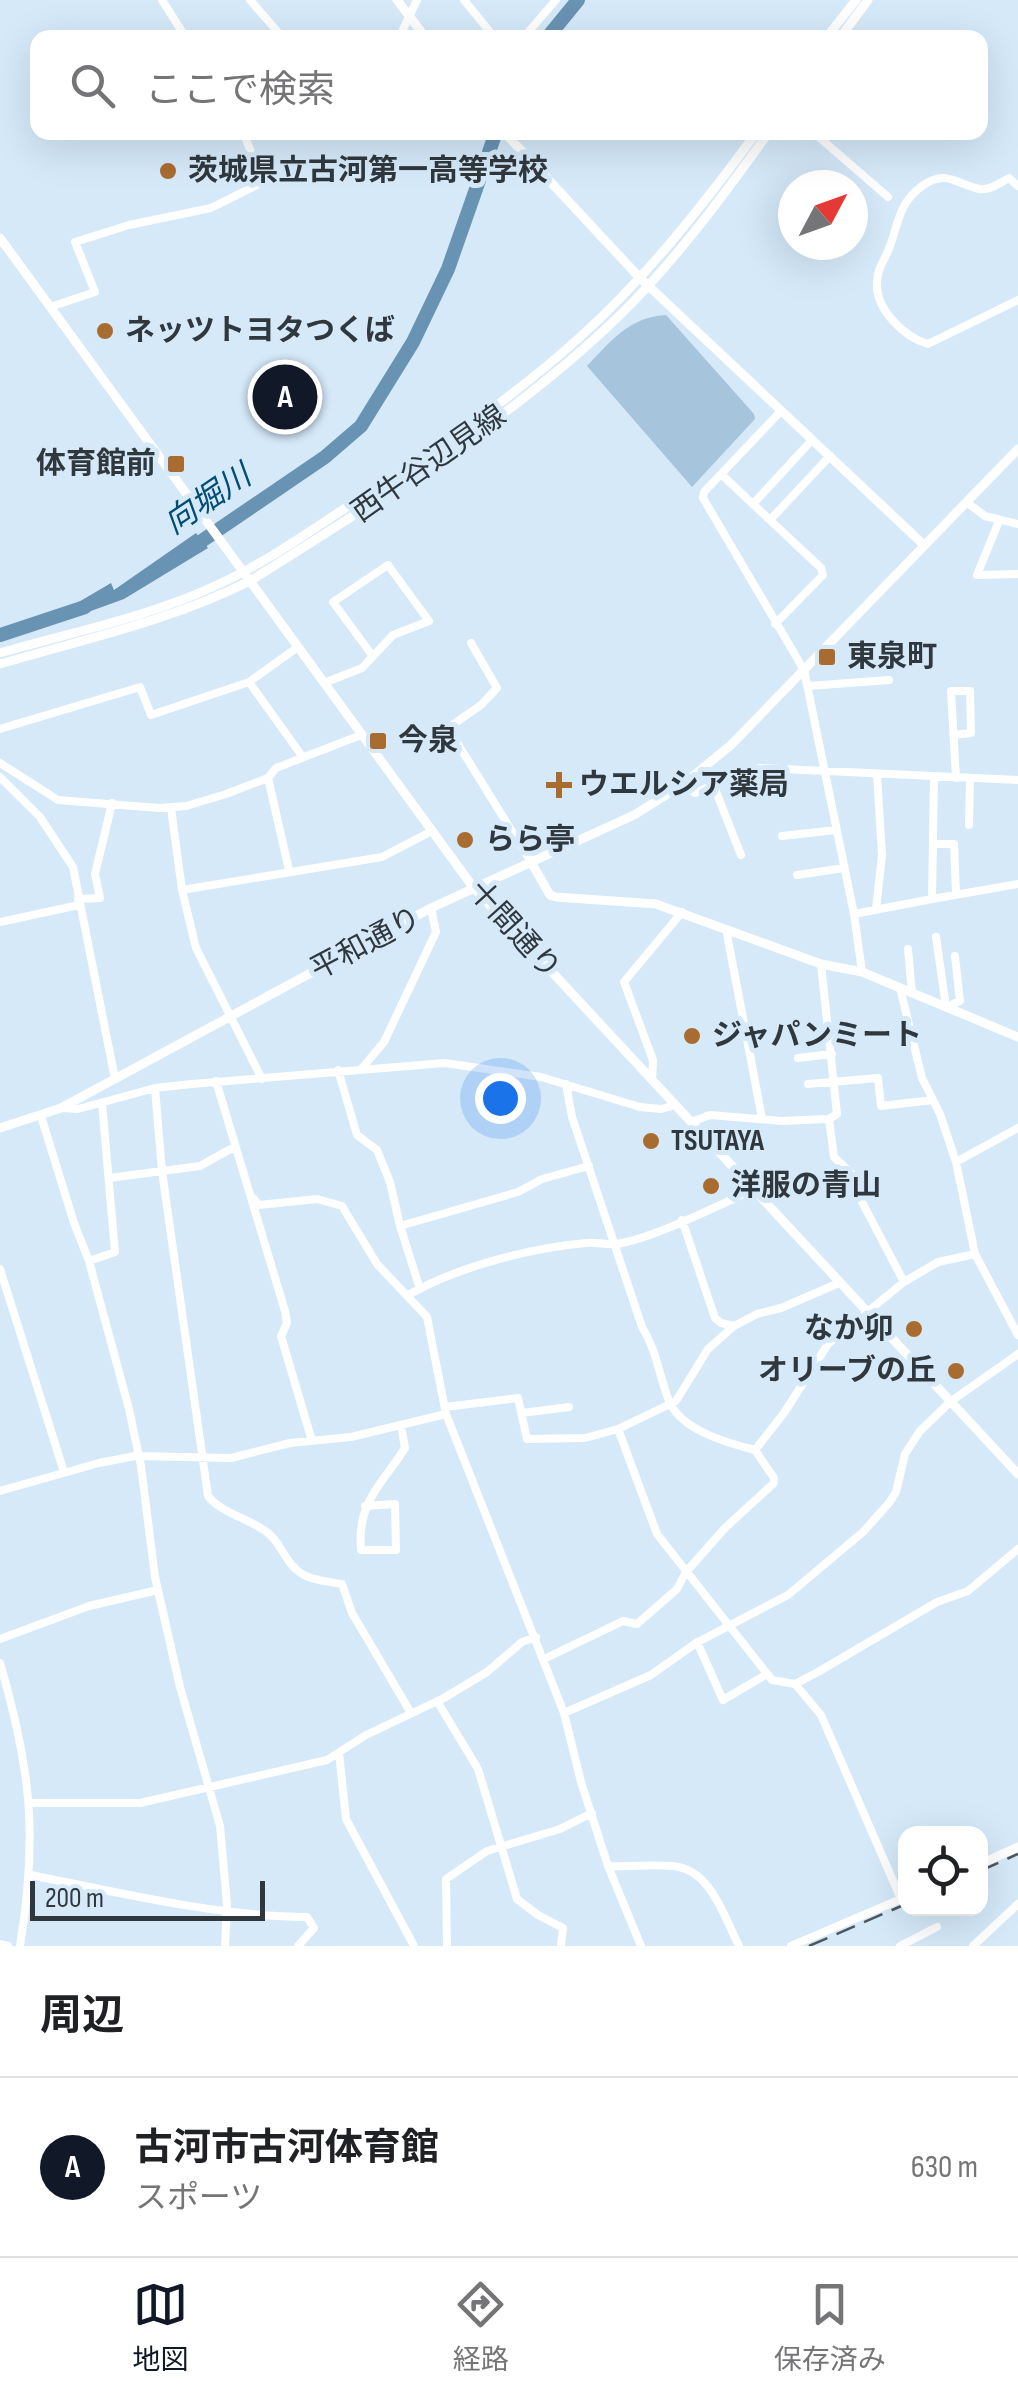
<!DOCTYPE html>
<html lang="ja">
<head>
<meta charset="utf-8">
<style>
  :root { --surface:#fff; --page:#f2f2f2; --text:#202124; --muted:#757577; --line:#e0e0e0; --accent:#111827 }
  body { margin:0; font-family:"Sofia Sans Condensed","Noto Sans JP",sans-serif; background:var(--page); color:var(--text) }
  .controls { position:absolute; right:30px; bottom:30px; display:grid; overflow:hidden; border-radius:20px; box-shadow:0 10px 40px #0002 }
  .controls button { width:90px; height:90px; display:grid; place-items:center; padding:0; border:0; border-bottom:2px solid var(--line); background:var(--surface); color:var(--text); font:50px sans-serif }
  .compass { position:absolute; left:778px; top:170px; width:90px; height:90px; border-radius:50%; background:var(--surface); box-shadow:0 10px 40px #0002; rotate:49deg }
  .scale { position:absolute; left:30px; bottom:25px; width:235px; box-sizing:border-box; padding-left:10px; border:5px solid #30383e; border-top:0; font-size:28px; line-height:35px; white-space:nowrap; color:#30383e; -webkit-text-stroke:8px #d5e9f9; paint-order:stroke }
  .you { position:absolute; left:500px; top:1098px; width:35px; height:35px; margin:-25px; border:8px solid #fff; border-radius:50%; background:#1a73e8; box-shadow:0 0 0 15px #1a73e833 }
  .badge { display:grid; place-items:center; width:65px; height:65px; border-radius:50%; background:var(--accent); color:#fff; font-size:32px; font-weight:700 }
  .pin { position:absolute; translate:-50% -50%; border:5px solid #fff; box-shadow:0 2px 10px #0006 }
  .list { margin:0; padding:0; list-style:none }
  h2 { display:flex; justify-content:space-between; align-items:center; height:130px; margin:0; padding:0 40px; font-size:42px }
  h2 small { font-size:32px; font-weight:400; color:var(--muted) }
  .list li { display:grid; grid-template-columns:65px 1fr auto; gap:30px; align-items:center; box-sizing:border-box; height:180px; padding:0 40px; border-top:2px solid var(--line) }
  .list b { display:block; font-size:38px; white-space:nowrap }
  .list p { margin:0; font-size:32px; white-space:nowrap; color:var(--muted) }
  .list em { font-size:32px; font-style:normal; color:var(--muted) }
  .icon { flex:none; width:55px; height:55px; fill:none; stroke:currentColor; stroke-width:2; stroke-linecap:round; stroke-linejoin:round }
  .map { position:relative; flex:none; width:1018px; height:1946px; overflow:hidden }
  .search { position:absolute; background:var(--surface); box-shadow:0 10px 40px #0002; left:30px; right:30px; top:30px; height:110px; display:flex; align-items:center; gap:25px; box-sizing:border-box; padding:0 35px; border-radius:20px; color:var(--muted); font-size:38px }
  .sheet { height:310px; background:var(--surface) }
  nav { display:flex; justify-content:space-around; align-items:center; box-sizing:border-box; height:140px; border-top:2px solid var(--line); background:var(--surface); font-size:28px; color:var(--muted) }
  nav a { display:grid; justify-items:center; gap:5px }
  nav .on { color:var(--accent) }
  .map>svg:first-child { display:block }
  .green { fill:#a6c4dc }
  .water { fill:#6993b3 }
  .lines { fill:none; stroke-linecap:round; stroke-linejoin:round }
  .river { stroke:#6993b3; stroke-width:14 }
  .minor { stroke:#fff; stroke-width:8 }
  .tertiary { stroke:#fff; stroke-width:9 }
  .rail { stroke:#4d575e; stroke-width:2.5; stroke-dasharray:20 10; stroke-linecap:butt }
  .poi-dot { fill:#a96c30; stroke:#d5e9f9; stroke-width:4 }
  .labels { text-anchor:middle; dominant-baseline:central; stroke-width:10; stroke-linejoin:round; paint-order:stroke }
  .poi-label { font-size:30px; font-weight:bold; fill:#30383e; stroke:#d5e9f9; text-anchor:start }
  .street-label { font-size:30px; fill:#30383e; stroke:#d5e9f9 }
  .water-label { font-size:32px; font-style:italic; fill:#004d78; stroke:#d5e9f9 }
</style>
</head>
<body>
<div class="map">
<svg width="1018" height="1946" viewBox="0 0 1018 1946">
  <rect width="100%" height="100%" fill="#d5e9f9"/>
  <!-- green -->
  <path class="green" d="M666 315 754 414 755 419 692 487 587 366C611 341 629 317 666 315Z"/>
  <!-- water -->
  <path class="water" d="M196 533 208 548 124 599 77 616 71 613 77 603 111 583 114 590Z"/>
  <g class="lines">
    <!-- river -->
    <path class="river" d="M547 38 578 0
      M187 551 325 457 361 426 413 342 448 269 496 132
      M0 635 85 607"/>
    <!-- minor -->
    <path class="minor" d="M162 0 186 38
      M250 0 283 38
      M464 0 495 38
      M399 38 417 0
      M523 38 556 0
      M813 132 888 197
      M1018 186 1009 178C1001 182 990 191 980 189 957 185 947 168 922 186 899 203 899 221 890 246 886 258 877 268 877 282 875 309 904 337 928 344L1018 300
      M50 307 95 292 75 242 129 225 211 208 263 182 243 132
      M781 411 704 492 703 498 804 670 854 914 862 972
      M721 474 821 568 823 575 775 624
      M966 502 985 516 1018 524
      M753 504 812 440
      M770 520 830 456
      M999 521 977 575 1018 574
      M471 643 497 688 481 705 448 728 531 862
      M298 647 249 682 302 756
      M324 683 362 668 393 635 429 621 388 565 333 602 372 655
      M808 686 889 680
      M0 729 140 687 151 715 249 682
      M953 735 971 733 970 691H951L956 778
      M0 763 58 800 159 808 186 806 226 794 268 778 276 768 361 735
      M0 777 40 817 73 867 115 1079
      M268 778 289 870
      M713 784 741 855
      M682 785 695 793 746 771 761 768 1018 780
      M171 808 182 890 196 948 262 1079
      M969 825 970 779
      M782 836 836 830
      M933 844H954L956 894
      M797 875 844 868
      M182 890 382 857 432 831
      M78 899 100 898 95 874 112 803
      M932 899 1018 884
      M876 909 882 855 877 775
      M854 914 932 899 934 777
      M0 922 79 905
      M726 929 762 1118
      M936 937 946 1007 960 1001 955 956
      M908 949 912 993
      M821 964 837 1114 829 1119 834 1157 856 1178 862 1202 904 1282
      M900 988 922 1078 940 1114 956 1162 975 1254 1018 1335
      M798 1058 832 1054
      M363 1067 384 1042 436 932 431 908
      M338 1070 357 1135 377 1150 390 1182 400 1226 518 1192 542 1179 589 1166
      M652 1079 653 1060 624 982 682 912
      M216 1081 285 1311 287 1323 281 1336 312 1441
      M566 1084 572 1117 642 1327C657 1351 659 1376 669 1401 681 1430 727 1443 755 1450
      M808 1084 878 1078 881 1106 933 1100
      M155 1088 162 1171 208 1496C222 1514 249 1518 268 1533 283 1545 286 1566 304 1575 315 1581 330 1582 342 1584L352 1613 411 1713
      M61 1108 78 1109 155 1088 192 1084 445 1063 541 1077 640 1107 661 1109 675 1105
      M41 1116 74 1223 89 1261 129 1409 141 1466 155 1577 180 1687 220 1826 227 1905 225 1946
      M691 1122 710 1115 782 1121 829 1119
      M956 1162 1018 1128
      M109 1178 200 1166 234 1147
      M253 1198 259 1205 317 1199 342 1206 377 1264 427 1317 446 1414 564 1713 581 1782 608 1866 641 1946
      M682 1220 715 1318 721 1323 734 1326
      M400 1226 420 1289
      M89 1261 115 1252 102 1103
      M0 1269 64 1472
      M408 1295C457 1267 530 1248 586 1243 596 1242 607 1245 617 1244 654 1238 717 1206 753 1190
      M445 1407 518 1398 527 1439 585 1438 618 1429 670 1404 676 1401 708 1349 734 1326 757 1314 781 1308 839 1283
      M522 1413 569 1407
      M618 1429 657 1534 772 1680 795 1684 818 1672 937 1602 968 1591 1018 1549
      M0 1491 99 1463 135 1456 231 1458 290 1443 351 1437 446 1414
      M365 1506 395 1504 396 1550H361C357 1501 381 1486 405 1448L401 1425
      M0 1639 89 1606 158 1590
      M697 1642 723 1700 767 1674
      M544 1659 623 1621 637 1624 677 1589 686 1572 725 1528 774 1483V1478L755 1450 784 1413 828 1344 904 1282 938 1262 975 1254
      M0 1663C31 1769 38 1837 20 1946
      M437 1701 478 1769 517 1899 538 1915 563 1928 561 1946
      M564 1713 651 1675 696 1643 788 1595 863 1532 889 1503 896 1492 905 1454 920 1431 950 1402 1018 1354
      M339 1753 346 1819 414 1946
      M29 1803H140L327 1760 366 1735 444 1698 487 1672 522 1642 536 1637
      M608 1866C629 1867 651 1864 672 1866 710 1868 724 1916 739 1946
      M31 1875C121 1893 215 1916 307 1917L314 1928 298 1946
      M0 1944 8 1946
      M447 1946 446 1879 487 1851 560 1829 592 1813
      M791 1946 901 1899 821 1715 795 1684
      M900 1946 937 1927
      M973 1946 1018 1904"/>
    <!-- tertiary -->
    <path class="tertiary" d="M397 0 426 38
      M826 38 856 0
      M840 38 868 0
      M504 132 639 277 924 545
      M0 238 473 887 1018 1474
      M0 653C72 632 149 617 217 585 265 563 309 532 353 503 432 453 509 401 579 338 647 277 703 205 757 132
      M0 664C85 639 170 621 250 581 378 500 511 421 620 315 676 260 723 196 769 132
      M531 862 550 895 556 897 656 904 821 964 862 972 1018 1037
      M0 1128 61 1108 431 908 634 815 682 785 731 745 1018 449
      M980 1864 1018 1847
      M901 1899 906 1897"/>
    <!-- rail -->
    <path class="rail" d="M980 1871 1018 1854
      M809 1946 906 1904"/>
  </g>
  <!-- markers -->
  <g class="poi-dot">
    <circle cx="168" cy="171" r="10"/>
    <circle cx="105" cy="331" r="10"/>
    <rect x="166" y="454" width="20" height="20" rx="5"/>
    <rect x="817" y="647" width="20" height="20" rx="5"/>
    <rect x="368" y="731" width="20" height="20" rx="5"/>
    <path d="M554 770h10v10h10v10h-10v10h-10v-10h-10v-10h10z"/>
    <circle cx="465" cy="840" r="10"/>
    <circle cx="692" cy="1036" r="10"/>
    <circle cx="651" cy="1141" r="10"/>
    <circle cx="711" cy="1186" r="10"/>
    <circle cx="914" cy="1329" r="10"/>
    <circle cx="956" cy="1371" r="10"/>
  </g>
  <g class="labels">
    <!-- poi labels -->
    <g class="poi-label">
      <text x="188" y="171">茨城県立古河第一高等学校</text>
      <text x="125" y="331">ネッツトヨタつくば</text>
      <text x="156" y="464" text-anchor="end">体育館前</text>
      <text x="847" y="657">東泉町</text>
      <text x="398" y="741">今泉</text>
      <text x="579" y="785">ウエルシア薬局</text>
      <text x="485" y="840">らら亭</text>
      <text x="712" y="1036">ジャパンミート</text>
      <text x="671" y="1141">TSUTAYA</text>
      <text x="731" y="1186">洋服の青山</text>
      <text x="894" y="1329" text-anchor="end">なか卯</text>
      <text x="936" y="1371" text-anchor="end">オリーブの丘</text>
    </g>
    <!-- street labels -->
    <g class="street-label">
      <text transform="translate(429 464) rotate(-35)">西牛谷辺見線</text>
      <text transform="translate(514 930) rotate(48)">十間通り</text>
      <text transform="translate(366 944) rotate(-28)">平和通り</text>
    </g>
    <!-- water labels -->
    <g class="water-label">
      <text transform="translate(208 500) rotate(-34)">向堀川</text>
    </g>
  </g>
</svg>
<div class="controls">
<button><svg class="icon" aria-label="locate" viewBox="0 0 24 24"><circle cx="12" cy="12" r="6"/><path d="M12 2v4M12 18v4M2 12h4M18 12h4"/></svg></button>
</div>
<svg class="compass" viewBox="-18 -18 36 36"><path d="M0-13l5 13h-10z" fill="#e53935"/><path d="M0 13l5-13h-10z" fill="#757577"/></svg>
<div class="scale">200 m</div>
<div class="you"></div>
<div class="pin badge" style="left:285px;top:397px">A</div>
<div class="search"><svg class="icon" aria-label="search" viewBox="0 0 24 24"><circle cx="10" cy="10" r="6"/><path d="M15 15l6 6"/></svg>ここで検索</div>
</div>
<section class="sheet">
<h2>周辺<small></small></h2>
<ul class="list">
<li><span class="badge">A</span><div><b>古河市古河体育館</b><p>スポーツ</p></div><em>630 m</em></li>
</ul>
</section>
<nav>
<a class="on"><svg class="icon" aria-label="map" viewBox="0 0 24 24"><path d="M3 6l6-2 6 2 6-2v14l-6 2-6-2-6 2zM9 4v14M15 6v14"/></svg>地図</a>
<a><svg class="icon" aria-label="directions" viewBox="0 0 24 24"><path d="M12 3l9 9-9 9-9-9zM9 14v-3h6M13 9l2 2-2 2"/></svg>経路</a>
<a><svg class="icon" aria-label="saved" viewBox="0 0 24 24"><path d="M7 4h10v16l-5-4-5 4z"/></svg>保存済み</a>
</nav>
</body>
</html>
